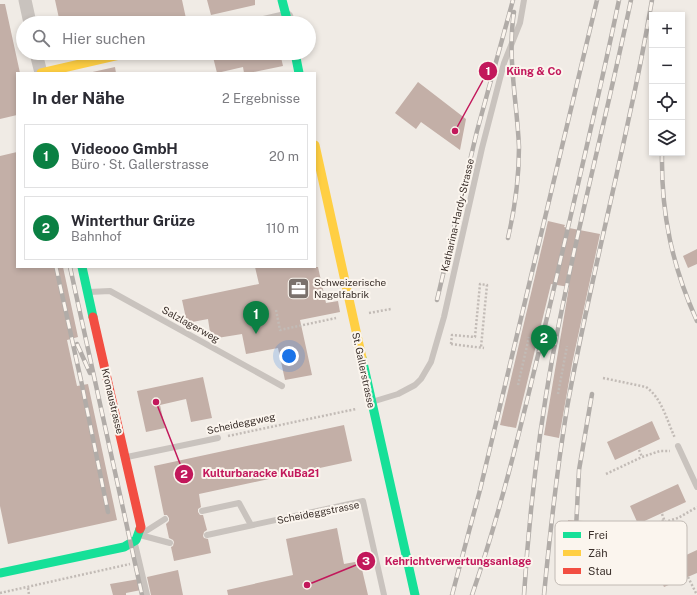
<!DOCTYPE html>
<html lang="de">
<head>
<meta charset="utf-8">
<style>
  :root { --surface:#fff; --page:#f2f2f3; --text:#2b2b33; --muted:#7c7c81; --line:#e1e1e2; --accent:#0b8043 }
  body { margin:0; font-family:"Public Sans",sans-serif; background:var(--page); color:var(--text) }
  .controls { position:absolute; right:12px; top:12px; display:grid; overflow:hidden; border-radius:0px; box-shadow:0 2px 6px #0003 }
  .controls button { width:36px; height:36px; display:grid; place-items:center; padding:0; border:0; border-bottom:1px solid var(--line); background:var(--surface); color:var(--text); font:20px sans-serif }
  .you { position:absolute; left:289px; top:356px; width:14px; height:14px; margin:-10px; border:3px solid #fff; border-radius:50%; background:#1a73e8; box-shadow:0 0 0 6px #1a73e833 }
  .badge { display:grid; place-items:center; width:26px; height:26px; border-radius:50%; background:var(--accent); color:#fff; font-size:13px; font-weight:700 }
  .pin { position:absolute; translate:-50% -33px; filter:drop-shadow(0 1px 2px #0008) }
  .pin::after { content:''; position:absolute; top:21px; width:14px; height:12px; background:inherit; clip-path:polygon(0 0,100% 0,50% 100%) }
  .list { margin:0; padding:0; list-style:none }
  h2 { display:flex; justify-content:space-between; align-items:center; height:52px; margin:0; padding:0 16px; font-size:17px }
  h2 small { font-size:13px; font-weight:400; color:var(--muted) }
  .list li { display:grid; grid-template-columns:26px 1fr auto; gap:12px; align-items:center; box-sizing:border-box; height:64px; margin:0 8px 8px; padding:0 8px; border:1px solid var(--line); border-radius:0px }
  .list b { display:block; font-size:15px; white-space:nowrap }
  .list p { margin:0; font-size:13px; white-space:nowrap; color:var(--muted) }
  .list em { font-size:13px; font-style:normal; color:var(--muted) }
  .icon { flex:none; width:22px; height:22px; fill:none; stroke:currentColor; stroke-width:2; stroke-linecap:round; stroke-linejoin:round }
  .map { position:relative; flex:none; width:697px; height:595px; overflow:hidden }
  .search { position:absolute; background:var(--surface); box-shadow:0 2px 6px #0003; left:16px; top:16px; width:300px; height:44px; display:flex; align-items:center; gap:10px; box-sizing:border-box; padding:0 14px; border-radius:22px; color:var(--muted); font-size:15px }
  .panel { position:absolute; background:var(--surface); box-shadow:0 2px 6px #0003; left:16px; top:72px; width:300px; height:196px; border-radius:0px }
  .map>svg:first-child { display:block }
  .building { fill:#c3afa7 }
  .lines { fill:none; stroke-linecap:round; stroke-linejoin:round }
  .path { stroke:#c2bbb6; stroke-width:2.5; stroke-dasharray:2 2; stroke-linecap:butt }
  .lane { stroke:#c9c3be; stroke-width:6 }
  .street { stroke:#c9c3be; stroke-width:13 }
  .fast { stroke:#16e098; stroke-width:9 }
  .slow { stroke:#ffcf43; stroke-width:9 }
  .jam { stroke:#f24e42; stroke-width:9 }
  .rail-casing { stroke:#b1aca8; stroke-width:4.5 }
  .rail { stroke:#fbf5ee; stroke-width:3; stroke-dasharray:9; stroke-linecap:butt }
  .labels { text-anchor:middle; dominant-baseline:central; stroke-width:4; stroke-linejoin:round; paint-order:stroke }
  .street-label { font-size:10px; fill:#3b302b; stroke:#fbf5ee }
  .poi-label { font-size:10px; fill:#3b302b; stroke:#fbf5ee; text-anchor:start }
  .key { fill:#fbf5ee; stroke:#c1bab4; stroke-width:1 }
  .key-label { font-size:11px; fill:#3b302b }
  .leader { fill:none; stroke:#c2185b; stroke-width:1.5 }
  .callout-dot { fill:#c2185b; stroke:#fbf5ee; stroke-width:1.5 }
  .mark-label { font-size:12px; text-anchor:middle; font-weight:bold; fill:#fff }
  .callout-label { font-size:11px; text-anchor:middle; font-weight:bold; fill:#c2185b; stroke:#fbf5ee; stroke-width:4; stroke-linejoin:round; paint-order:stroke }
</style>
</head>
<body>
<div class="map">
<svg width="697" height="595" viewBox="0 0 697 595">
  <rect width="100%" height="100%" fill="#f0ebe5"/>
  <!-- building -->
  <path class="building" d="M55 0H182L187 23H60Z
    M207 0H255V5L211 15Z
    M0 4H5L20 73H17V115L0 119Z
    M212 53H280L283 66 249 73H244L243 67 217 73Z
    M115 67 116 73H88Z
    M418 82 466 119 460 150 421 122 416 129 395 113Z
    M17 152V267H63L78 337 67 340 77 386 88 384 117 520 8 544 0 506V156Z
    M548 221 565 225 564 227 600 234 572 364 559 438 544 435 569 287 551 284 516 428 500 425Z
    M697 249V264L688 268 683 256Z
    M255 267H318L326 303 338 301 340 312 300 320 312 375 285 380 278 348 246 354 242 334 211 339 208 319 187 323 182 300 259 284Z
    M203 377 212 418 191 422 186 399 160 405 165 428 146 432 137 391Z
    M652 421 660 439 615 460 607 442Z
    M344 425 352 461 199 494 201 507 198 509V512L200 515H203L207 530 204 532 203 536 204 538 208 539 211 553 174 561 171 547 173 546 174 542 173 540 169 538 166 524 169 521V518L167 515H164L154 466Z
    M678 484 686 502 638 524 630 506Z
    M568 520 583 521V543H590V551L616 569 567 568Z
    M337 528 344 564 360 561 368 595H228L227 590 293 575 286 539Z
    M697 550V573L664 587 656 569Z
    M178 570 183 595H151L147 577Z
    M139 579 141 590 126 593V595H113L110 584Z"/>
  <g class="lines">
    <!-- path -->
    <path class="path" d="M276 310 280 330 336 318
      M369 313 391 309
      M451 344 452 335 475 337 480 284 487 285 481 347
      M451 344 484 348
      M603 378 646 387C662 398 667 421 675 438
      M518 385 529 337
      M558 394 567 346
      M228 436 356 409
      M639 450 642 457
      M606 474 642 457 660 451H670
      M662 514 665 522 678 518 697 507
      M633 535 664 520
      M688 577 697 595
      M28 588 29 595
      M0 593 130 564"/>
    <!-- lane -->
    <path class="lane" d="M89 292 110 291 282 386
      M375 401 398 394 415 385 421 379 431 362 444 317 482 148 504 63 520 23 524 0
      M678 446 697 487
      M127 457 218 438
      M202 511 239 503 251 525
      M143 533 165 519
      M140 535 170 543
      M207 535 363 501 384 595
      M135 544 147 595"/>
    <!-- street -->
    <path class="street" d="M25 0 30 23
      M261 23 287 17
      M36 53 41 73"/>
    <!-- fast -->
    <path class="fast" d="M282 0 288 23
      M295 53 299 73
      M82 267 93 317
      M362 358 415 595
      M0 573 124 547 136 540 140 529"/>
    <!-- slow -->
    <path class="slow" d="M41 73 128 53
      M315 145 362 358"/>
    <!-- jam -->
    <path class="jam" d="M93 317 141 527 140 529"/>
    <defs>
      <path id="rail" d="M662 153C661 213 672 266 697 321
        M508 238C515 208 519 178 519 147 517 101 507 57 514 12
        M56 267 82 385 108 512
        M70 267 142 595
        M437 300 477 131 513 0
        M77 344 90 373
        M574 568 579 470 592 394
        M452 595 480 490 597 0
        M472 595C505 499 527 400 551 301 574 201 598 101 619 0
        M524 595C529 516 538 438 552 360 574 239 606 120 631 0
        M544 595C550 532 557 470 567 408 584 312 608 217 628 122 637 82 645 41 652 0"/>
    </defs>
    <!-- rail casing -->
    <use href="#rail" class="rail-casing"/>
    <!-- rail -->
    <use href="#rail" class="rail"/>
  </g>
  <!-- icons -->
  <defs>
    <symbol id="office-square" viewBox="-11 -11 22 22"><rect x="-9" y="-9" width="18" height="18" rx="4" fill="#7a716c" stroke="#fbf5ee"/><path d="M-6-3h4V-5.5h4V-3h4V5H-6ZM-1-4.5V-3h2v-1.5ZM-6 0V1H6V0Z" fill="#fff"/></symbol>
  </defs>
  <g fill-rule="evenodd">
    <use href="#office-square" x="286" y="276" width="25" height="25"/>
  </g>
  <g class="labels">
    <!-- street labels -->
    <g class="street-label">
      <text transform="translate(457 215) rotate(-77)">Katharina-Hardy-Strasse</text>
      <text transform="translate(191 324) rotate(29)">Salzlagerweg</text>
      <text transform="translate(364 370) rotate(78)">St. Gallerstrasse</text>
      <text transform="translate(113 401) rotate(77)">Kronaustrasse</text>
      <text transform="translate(241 423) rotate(-12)">Scheideggweg</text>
      <text transform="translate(318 512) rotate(-11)">Scheideggstrasse</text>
    </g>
    <!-- poi labels -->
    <g class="poi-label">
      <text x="314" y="282">Schweizerische<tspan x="314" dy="12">Nagelfabrik</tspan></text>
    </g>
  </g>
  <!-- legend -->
  <rect x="555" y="521" width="132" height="64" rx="6" class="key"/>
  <rect x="563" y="532" width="18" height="6" fill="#16e098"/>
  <rect x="563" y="550" width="18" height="6" fill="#ffcf43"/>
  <rect x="563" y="568" width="18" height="6" fill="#f24e42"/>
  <g class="key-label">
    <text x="588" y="539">Frei</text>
    <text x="588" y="557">Zäh</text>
    <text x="588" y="575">Stau</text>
  </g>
  <!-- callouts -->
  <path class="leader" d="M455 131L488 71M156 402L184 474M307 585L366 561"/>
  <g class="callout-dot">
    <circle cx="455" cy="131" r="4"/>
    <circle cx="156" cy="402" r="4"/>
    <circle cx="307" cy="585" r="4"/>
    <circle cx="488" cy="71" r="10"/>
    <circle cx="184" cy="474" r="10"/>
    <circle cx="366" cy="561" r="10"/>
  </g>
  <g class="mark-label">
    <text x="488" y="75">1</text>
    <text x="184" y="478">2</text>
    <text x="366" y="565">3</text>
  </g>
  <g class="callout-label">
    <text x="534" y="75">Küng &amp; Co</text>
    <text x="261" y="477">Kulturbaracke KuBa21</text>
    <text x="458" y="565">Kehrichtverwertungsanlage</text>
  </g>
</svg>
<div class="controls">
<button>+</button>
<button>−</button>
<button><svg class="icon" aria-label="locate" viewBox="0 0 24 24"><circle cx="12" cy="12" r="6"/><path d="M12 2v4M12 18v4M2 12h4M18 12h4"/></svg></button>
<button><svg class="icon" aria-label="layers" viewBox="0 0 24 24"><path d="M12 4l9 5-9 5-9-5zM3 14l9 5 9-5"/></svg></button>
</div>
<div class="you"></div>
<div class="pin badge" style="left:256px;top:334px">1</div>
<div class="pin badge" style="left:544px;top:358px">2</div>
<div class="search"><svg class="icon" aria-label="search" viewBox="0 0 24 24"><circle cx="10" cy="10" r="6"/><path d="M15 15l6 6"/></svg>Hier suchen</div>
<section class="panel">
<h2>In der Nähe<small>2 Ergebnisse</small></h2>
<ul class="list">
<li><span class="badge">1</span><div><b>Videooo GmbH</b><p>Büro · St. Gallerstrasse</p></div><em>20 m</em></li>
<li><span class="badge">2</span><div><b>Winterthur Grüze</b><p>Bahnhof</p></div><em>110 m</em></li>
</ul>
</section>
</div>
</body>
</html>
